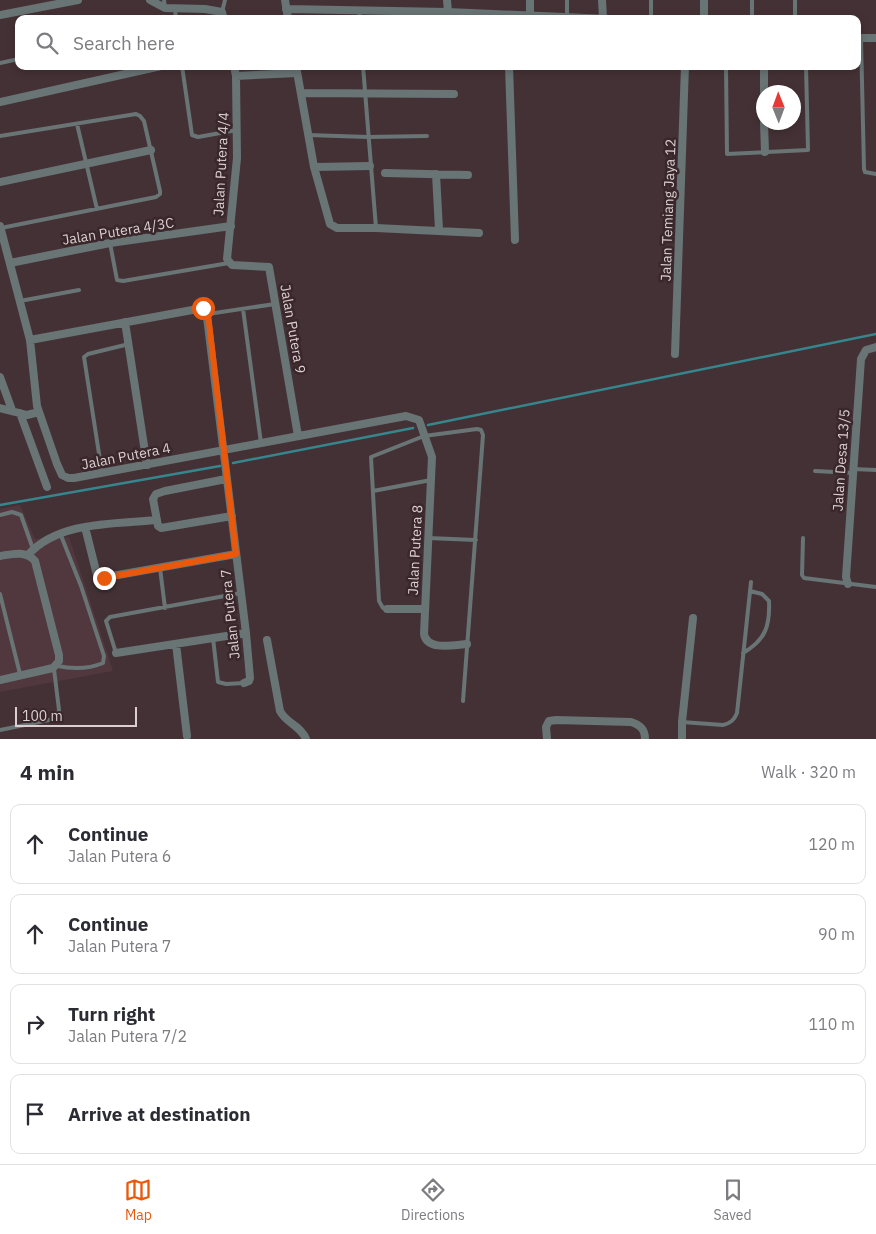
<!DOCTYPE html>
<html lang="en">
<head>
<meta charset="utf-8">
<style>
  :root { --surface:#fff; --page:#f2f2f3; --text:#2b2b33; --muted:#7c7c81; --line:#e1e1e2; --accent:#ea580c }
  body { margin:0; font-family:"IBM Plex Sans",sans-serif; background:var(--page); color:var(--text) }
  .compass { position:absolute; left:756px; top:85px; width:45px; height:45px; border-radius:50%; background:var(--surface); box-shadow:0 2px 8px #0003; rotate:359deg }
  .scale { position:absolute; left:15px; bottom:12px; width:122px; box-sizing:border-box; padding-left:5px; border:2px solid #dccfd2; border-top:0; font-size:14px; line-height:18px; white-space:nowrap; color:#dccfd2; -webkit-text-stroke:4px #39272b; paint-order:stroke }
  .stop { position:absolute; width:15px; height:15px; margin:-11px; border:4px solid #ea580c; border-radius:50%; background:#fff }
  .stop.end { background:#ea580c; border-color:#fff; box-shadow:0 1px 5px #0008 }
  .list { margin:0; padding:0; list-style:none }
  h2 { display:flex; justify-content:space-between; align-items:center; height:65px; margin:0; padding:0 20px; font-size:21px }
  h2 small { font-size:16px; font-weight:400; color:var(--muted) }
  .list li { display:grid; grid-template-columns:32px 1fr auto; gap:15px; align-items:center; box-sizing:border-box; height:80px; margin:0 10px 10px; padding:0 10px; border:1px solid var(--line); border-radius:10px }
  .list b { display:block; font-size:19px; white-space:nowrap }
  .list p { margin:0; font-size:16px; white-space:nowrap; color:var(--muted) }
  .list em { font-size:16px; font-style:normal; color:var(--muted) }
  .icon { flex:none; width:28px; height:28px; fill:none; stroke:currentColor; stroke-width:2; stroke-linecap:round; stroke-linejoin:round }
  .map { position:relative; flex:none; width:876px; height:739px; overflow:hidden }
  .search { position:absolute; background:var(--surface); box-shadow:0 2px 8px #0003; left:15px; right:15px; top:15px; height:55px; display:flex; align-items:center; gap:12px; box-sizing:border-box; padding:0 18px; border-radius:10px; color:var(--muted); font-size:19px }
  .sheet { height:425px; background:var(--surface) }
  nav { display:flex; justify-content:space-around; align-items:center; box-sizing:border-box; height:70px; border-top:1px solid var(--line); background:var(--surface); font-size:14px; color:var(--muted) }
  nav a { display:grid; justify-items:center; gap:2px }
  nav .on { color:var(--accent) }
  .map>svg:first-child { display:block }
  .built { fill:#51373e }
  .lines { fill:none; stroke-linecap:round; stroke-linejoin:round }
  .stream { stroke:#35868d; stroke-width:2.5 }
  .service { stroke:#697475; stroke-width:4 }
  .minor { stroke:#697475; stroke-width:8 }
  .route { stroke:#ea580c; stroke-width:6 }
  .labels { text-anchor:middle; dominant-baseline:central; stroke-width:5; stroke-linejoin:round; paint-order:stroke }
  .street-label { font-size:14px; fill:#dccfd2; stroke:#39272b }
</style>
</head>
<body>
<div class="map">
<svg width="876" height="739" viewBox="0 0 876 739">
  <rect width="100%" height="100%" fill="#443135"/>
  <!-- built -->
  <path class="built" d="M20 505 35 539 69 537 113 671 0 692V509Z"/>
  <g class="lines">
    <!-- stream -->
    <path class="stream" d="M428 425 876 334
      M233 463 413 428
      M0 505 220 466"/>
    <!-- service -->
    <path class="service" d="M164 0 165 8
      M567 0V17
      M175 9 176 19
      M359 11 360 19
      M222 12 225 0
      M651 19V0
      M752 19V0
      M795 19V0
      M861 38 864 169 865 172 876 174
      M0 63 19 59
      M182 66 192 135 198 137 237 130
      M363 66 376 228
      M726 66 727 154 808 150 806 66
      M77 124 97 209
      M308 135 368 137 427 136
      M0 136 136 114 140 116 144 121 160 191V194L156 197 1 228
      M110 243 117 280 123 281 229 263
      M20 301 79 290
      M243 309 261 443
      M208 314 275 304
      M853 469 876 470
      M815 471 853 473
      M102 473 84 357 88 354 129 344
      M373 491 431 480
      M0 515 12 512 21 515 33 549
      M428 538 476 540
      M803 538 802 575 804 578 876 587
      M160 568 165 608
      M0 594 20 674
      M387 609 383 608 379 601 371 457 424 436 477 429 481 430 483 435 463 701
      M213 638 218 682 226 684 244 683
      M116 653 106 621 110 617 241 593
      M743 653C766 640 770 625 769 601L762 594 750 591
      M57 666C72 669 89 669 103 663L104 656 81 586 60 533
      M682 722 723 725C731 723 734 720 737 713L751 582
      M0 730 54 719 58 716 59 710 54 669"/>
    <!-- minor -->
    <path class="minor" d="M150 0 165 8 205 9 222 12 224 19
      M285 0 288 19
      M447 0 448 12
      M530 0V16
      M602 0 603 18
      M704 0V19
      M286 9 448 12 609 19
      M0 15 78 0
      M857 38H876
      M234 66 236 76 237 158 227 259 232 265 269 267 298 436
      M296 66 314 167 330 224 337 228H376L479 233
      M509 66 515 240
      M764 66V92
      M236 76 297 73
      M301 93 454 94
      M0 102 161 66
      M764 122 765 152
      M314 167 370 166
      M385 173 468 175
      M436 174 439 230
      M0 182 151 150
      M0 226 30 340 37 406 57 464 62 475 68 478H74L406 416 419 420 432 457 424 634C427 651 453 645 467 644
      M10 263 110 243 231 226
      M125 322 147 465
      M30 340 203 308 206 309 246 633 250 678 249 681 244 683
      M675 354 685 66
      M0 377 12 410
      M0 408 27 415 39 412
      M20 413 47 487
      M226 479 165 491 156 494 153 499 158 526 161 528 232 516
      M85 527 97 575 101 578 236 554
      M28 555C58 521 115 524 157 520
      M0 556C13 554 25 550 35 561L59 655V661L53 668 0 680
      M848 584 846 577 861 359 866 350 876 347
      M387 609H425
      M267 640 280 711C286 723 301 726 306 739
      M176 644 187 736
      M116 653 246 633
      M547 739 546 727 549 721 556 720 631 722C640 725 645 729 645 739
      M682 739V722L693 618"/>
  </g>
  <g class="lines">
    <!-- route -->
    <path class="route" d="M104 578 236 554 208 314 206 309 203 308"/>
  </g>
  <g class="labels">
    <!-- street labels -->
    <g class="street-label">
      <text transform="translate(221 164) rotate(-87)">Jalan Putera 4/4</text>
      <text transform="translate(668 210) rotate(-88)">Jalan Temiang Jaya 12</text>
      <text transform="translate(118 231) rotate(-9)">Jalan Putera 4/3C</text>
      <text transform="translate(293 329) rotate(80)">Jalan Putera 9</text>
      <text transform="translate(126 456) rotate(-11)">Jalan Putera 4</text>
      <text transform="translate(841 460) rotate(-86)">Jalan Desa 13/5</text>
      <text transform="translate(415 550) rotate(-87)">Jalan Putera 8</text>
      <text transform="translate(230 614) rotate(-96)">Jalan Putera 7</text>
    </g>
  </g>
</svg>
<svg class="compass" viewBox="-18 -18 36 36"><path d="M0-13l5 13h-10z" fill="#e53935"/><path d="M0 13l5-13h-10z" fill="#7c7c81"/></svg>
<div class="scale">100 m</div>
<div class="stop" style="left:203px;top:308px"></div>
<div class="stop end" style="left:104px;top:578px"></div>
<div class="search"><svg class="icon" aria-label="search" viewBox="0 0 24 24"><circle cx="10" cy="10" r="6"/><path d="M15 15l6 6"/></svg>Search here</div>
</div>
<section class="sheet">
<h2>4 min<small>Walk · 320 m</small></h2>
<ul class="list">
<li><svg class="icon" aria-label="ahead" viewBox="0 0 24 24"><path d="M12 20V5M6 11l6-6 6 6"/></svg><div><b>Continue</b><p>Jalan Putera 6</p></div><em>120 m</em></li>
<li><svg class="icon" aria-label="ahead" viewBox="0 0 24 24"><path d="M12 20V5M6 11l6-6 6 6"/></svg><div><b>Continue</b><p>Jalan Putera 7</p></div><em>90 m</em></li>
<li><svg class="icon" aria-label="right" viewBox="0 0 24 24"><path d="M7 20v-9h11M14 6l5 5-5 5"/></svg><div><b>Turn right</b><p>Jalan Putera 7/2</p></div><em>110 m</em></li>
<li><svg class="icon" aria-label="arrive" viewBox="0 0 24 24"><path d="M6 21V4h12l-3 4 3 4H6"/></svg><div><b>Arrive at destination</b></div></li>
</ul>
</section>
<nav>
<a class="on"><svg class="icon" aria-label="map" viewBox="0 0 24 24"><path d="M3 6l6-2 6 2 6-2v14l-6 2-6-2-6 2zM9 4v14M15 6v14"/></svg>Map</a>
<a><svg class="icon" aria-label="directions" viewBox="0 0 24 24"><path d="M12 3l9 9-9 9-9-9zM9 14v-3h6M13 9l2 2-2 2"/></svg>Directions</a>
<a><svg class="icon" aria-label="saved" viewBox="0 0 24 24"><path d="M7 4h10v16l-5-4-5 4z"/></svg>Saved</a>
</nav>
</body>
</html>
